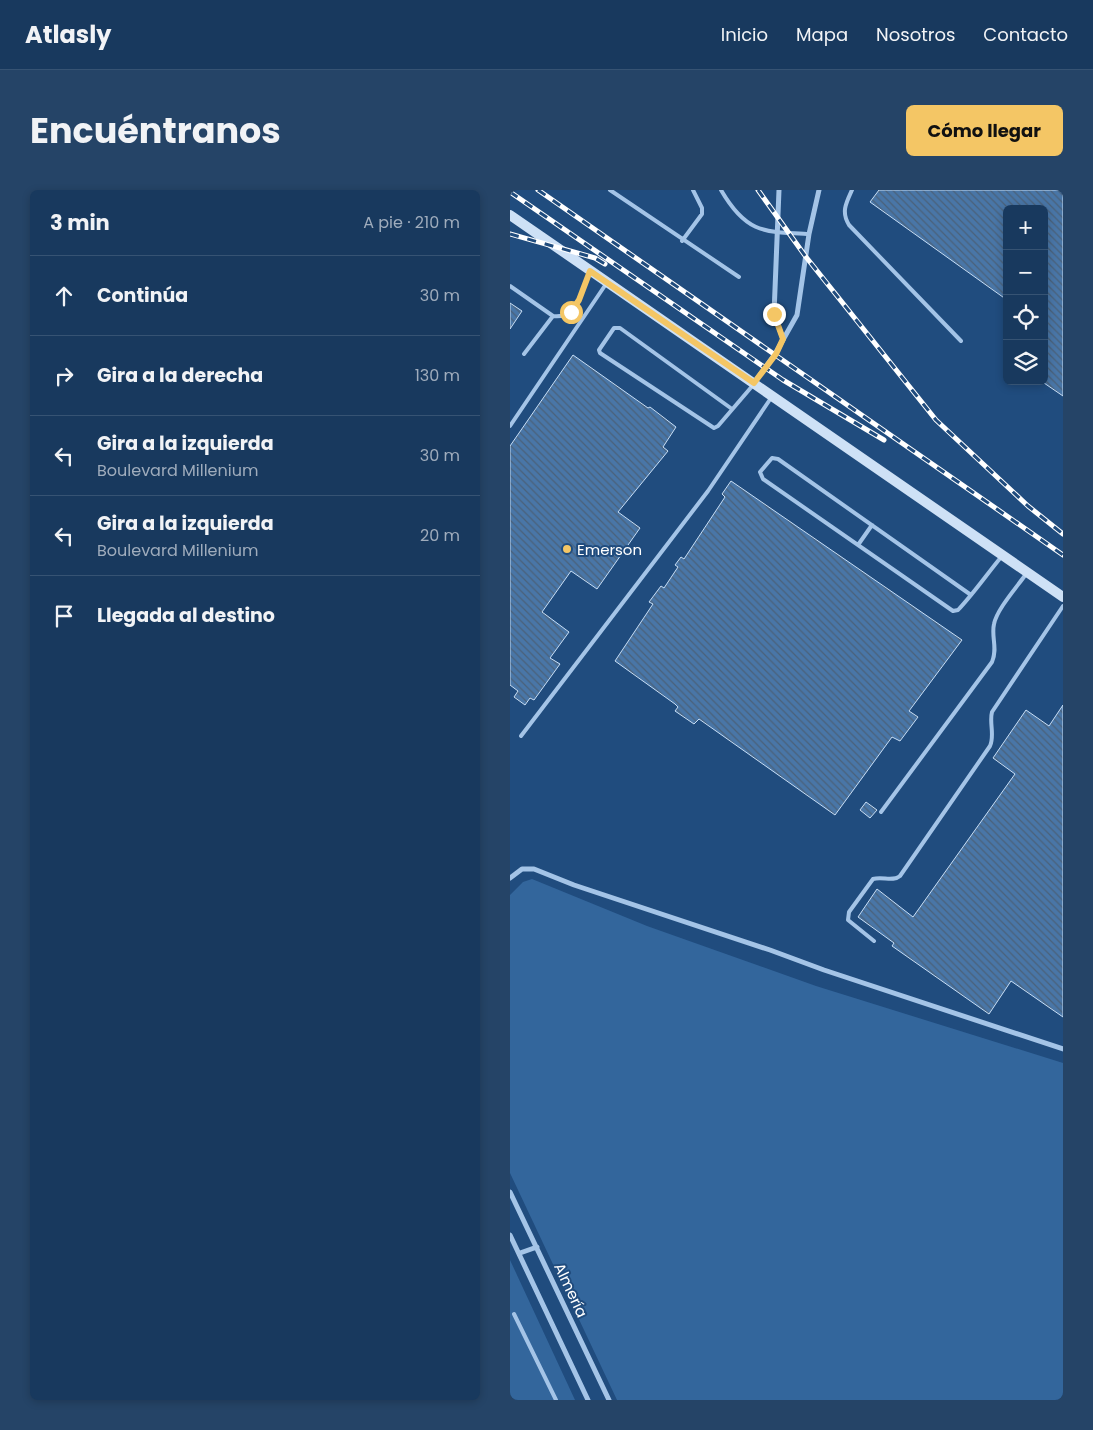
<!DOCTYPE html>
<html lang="es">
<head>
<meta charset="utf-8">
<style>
  :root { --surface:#18395e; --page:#254467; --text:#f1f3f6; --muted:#9facbc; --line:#365373; --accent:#f4c665 }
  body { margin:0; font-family:Poppins,sans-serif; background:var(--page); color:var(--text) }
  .controls { position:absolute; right:15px; top:15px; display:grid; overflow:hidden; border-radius:8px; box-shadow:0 2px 8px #0003 }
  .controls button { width:45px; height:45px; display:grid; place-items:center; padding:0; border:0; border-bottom:1px solid var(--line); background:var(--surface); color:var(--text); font:25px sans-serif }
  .stop { position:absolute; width:15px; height:15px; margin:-11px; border:4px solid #f4c665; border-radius:50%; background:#fff }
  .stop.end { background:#f4c665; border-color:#fff; box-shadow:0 1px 5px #0008 }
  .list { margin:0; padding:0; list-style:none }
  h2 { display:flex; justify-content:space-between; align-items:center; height:65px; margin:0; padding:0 20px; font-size:21px }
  h2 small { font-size:16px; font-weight:400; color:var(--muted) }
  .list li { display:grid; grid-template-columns:32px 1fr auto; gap:15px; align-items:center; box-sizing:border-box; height:80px; padding:0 20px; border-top:1px solid var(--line) }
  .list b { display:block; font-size:19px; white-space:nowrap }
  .list p { margin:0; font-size:16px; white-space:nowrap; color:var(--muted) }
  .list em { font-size:16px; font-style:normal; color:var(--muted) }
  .icon { flex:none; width:28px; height:28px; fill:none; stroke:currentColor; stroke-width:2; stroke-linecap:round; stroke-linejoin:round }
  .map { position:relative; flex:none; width:553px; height:1210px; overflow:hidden; border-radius:8px }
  header { display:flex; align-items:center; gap:30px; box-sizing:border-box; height:70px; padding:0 25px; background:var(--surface); border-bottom:1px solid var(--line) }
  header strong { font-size:24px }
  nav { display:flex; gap:28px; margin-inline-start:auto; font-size:18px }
  .intro { display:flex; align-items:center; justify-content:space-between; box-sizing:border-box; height:120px; padding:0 30px }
  h1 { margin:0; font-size:35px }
  .button { padding:12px 22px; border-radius:8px; background:var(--accent); color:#111; font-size:18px; font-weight:700 }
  main { display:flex; gap:30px; padding:0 30px }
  aside { flex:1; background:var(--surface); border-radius:8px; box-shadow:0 2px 8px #0003 }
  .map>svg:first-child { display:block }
  .grass { fill:#33669c }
  .building { fill:url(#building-back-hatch); stroke:#c8def5 }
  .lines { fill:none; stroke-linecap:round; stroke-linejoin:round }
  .lane { stroke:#a4c4e7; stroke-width:4 }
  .street { stroke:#a4c4e7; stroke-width:5 }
  .secondary { stroke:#cee1f6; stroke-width:10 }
  .rail-casing { stroke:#fff; stroke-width:5 }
  .rail { stroke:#204c7e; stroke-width:3; stroke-dasharray:9; stroke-linecap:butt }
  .route { stroke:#f4c665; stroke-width:6 }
  .poi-dot { fill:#f4c665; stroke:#204c7e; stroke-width:2 }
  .labels { text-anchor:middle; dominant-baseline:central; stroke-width:4; stroke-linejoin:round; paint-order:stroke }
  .poi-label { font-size:15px; fill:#fff; stroke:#204c7e; text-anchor:start }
  .street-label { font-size:15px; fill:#fff; stroke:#204c7e }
</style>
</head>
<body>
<header>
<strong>Atlasly</strong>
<nav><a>Inicio</a><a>Mapa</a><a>Nosotros</a><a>Contacto</a></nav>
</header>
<div class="intro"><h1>Encuéntranos</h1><a class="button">Cómo llegar</a></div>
<main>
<aside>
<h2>3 min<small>A pie · 210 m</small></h2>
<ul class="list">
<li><svg class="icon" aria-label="ahead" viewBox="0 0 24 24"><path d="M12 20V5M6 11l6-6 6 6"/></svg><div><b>Continúa</b></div><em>30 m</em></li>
<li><svg class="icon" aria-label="right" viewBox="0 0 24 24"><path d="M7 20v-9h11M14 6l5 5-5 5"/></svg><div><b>Gira a la derecha</b></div><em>130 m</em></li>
<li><svg class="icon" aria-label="left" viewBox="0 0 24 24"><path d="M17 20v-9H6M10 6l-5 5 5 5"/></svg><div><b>Gira a la izquierda</b><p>Boulevard Millenium</p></div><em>30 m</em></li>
<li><svg class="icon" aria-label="left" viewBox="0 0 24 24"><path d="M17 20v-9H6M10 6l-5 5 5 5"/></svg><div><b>Gira a la izquierda</b><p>Boulevard Millenium</p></div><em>20 m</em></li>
<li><svg class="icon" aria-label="arrive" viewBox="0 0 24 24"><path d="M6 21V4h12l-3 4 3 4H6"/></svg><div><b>Llegada al destino</b></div></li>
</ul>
</aside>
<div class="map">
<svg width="553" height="1210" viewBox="0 0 553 1210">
  <defs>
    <pattern id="building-back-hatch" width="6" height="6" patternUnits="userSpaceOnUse" patternTransform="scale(1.25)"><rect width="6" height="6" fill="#4976a7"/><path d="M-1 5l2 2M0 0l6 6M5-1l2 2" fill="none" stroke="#4a617a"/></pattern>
  </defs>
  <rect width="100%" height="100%" fill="#204c7e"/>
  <!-- grass -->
  <path class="grass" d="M22 689 137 736 306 796 553 873V1210H107L0 983V705L13 692Z
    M0 1070 65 1210H0Z"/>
  <!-- building -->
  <path class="building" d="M369 0H553V206L534 193V19H497V110L360 12Z
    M0 113 12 121 0 139Z
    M63 165 138 218 140 217 166 237 153 257 158 261 108 322 130 338 87 399 61 381 32 422 59 442 40 468 50 474 24 510 20 508 15 515 4 507 8 501 0 495V256Z
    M221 291 452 450 399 521 408 527 390 551 382 547 325 625 189 529 184 534 165 521 168 517 165 514 105 471 143 414 139 412 151 396 154 398 168 377 165 375 171 367 174 369 215 307 212 304Z
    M553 515V827L501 791 479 824 382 756 384 753 348 727 367 699 403 727 505 584 483 568 516 520 539 536Z
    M356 612 367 620 360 628 350 620Z"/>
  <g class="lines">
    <!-- lane -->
    <path class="lane" d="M100 0 229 87
      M211 0C236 43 253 42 299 44
      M342 0C336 13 331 22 339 35L451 151
      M172 51 192 24V18L183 0
      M0 96 43 126C67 130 73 98 80 81
      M14 164 43 126
      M222 219 110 138H104L89 160 90 163 204 238 208 236 244 194
      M0 236 96 94
      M348 355 362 335
      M461 405 268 269 262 268 250 282 253 289 443 421 448 420C464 403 477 384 492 366
      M11 546 198 301 261 208
      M371 622 482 472C488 458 481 447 484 434 487 419 507 397 516 384
      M364 751 338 730 339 722 363 689C372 686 383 692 390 686L480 556C485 545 479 533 482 522L553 416
      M4 1124 46 1210"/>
    <!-- street -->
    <path class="street" d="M269 0 264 124 273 149
      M244 193 265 164 287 125 299 44 309 0
      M0 688 12 679H24L64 695 260 760 314 780 553 859
      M0 1002 99 1210
      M0 1045 78 1210
      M10 1063 27 1057"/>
    <!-- secondary -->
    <path class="secondary" d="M0 25 553 407"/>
    <defs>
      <path id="rail" d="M28 0 553 365
        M248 0 296 67 426 230 518 316 553 344
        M0 2 273 190 374 250
        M0 44 85 68 95 74"/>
    </defs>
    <!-- rail casing -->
    <use href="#rail" class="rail-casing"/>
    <!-- rail -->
    <use href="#rail" class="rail"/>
  </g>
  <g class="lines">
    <!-- route -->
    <path class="route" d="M61 122 69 110 80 81 244 193 266 164 273 149 264 124"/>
  </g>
  <!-- markers -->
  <circle class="poi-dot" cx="57" cy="359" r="5"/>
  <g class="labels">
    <!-- poi labels -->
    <g class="poi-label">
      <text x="67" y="359">Emerson</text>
    </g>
    <!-- street labels -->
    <g class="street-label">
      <text transform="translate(61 1100) rotate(65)">Almería</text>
    </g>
  </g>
</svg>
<div class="controls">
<button>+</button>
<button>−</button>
<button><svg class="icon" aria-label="locate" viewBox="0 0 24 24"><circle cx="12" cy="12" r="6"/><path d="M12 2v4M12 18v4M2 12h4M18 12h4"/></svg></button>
<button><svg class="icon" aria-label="layers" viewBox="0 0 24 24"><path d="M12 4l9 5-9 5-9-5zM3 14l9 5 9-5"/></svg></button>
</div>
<div class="stop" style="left:61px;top:122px"></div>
<div class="stop end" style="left:264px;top:124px"></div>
</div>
</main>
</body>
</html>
